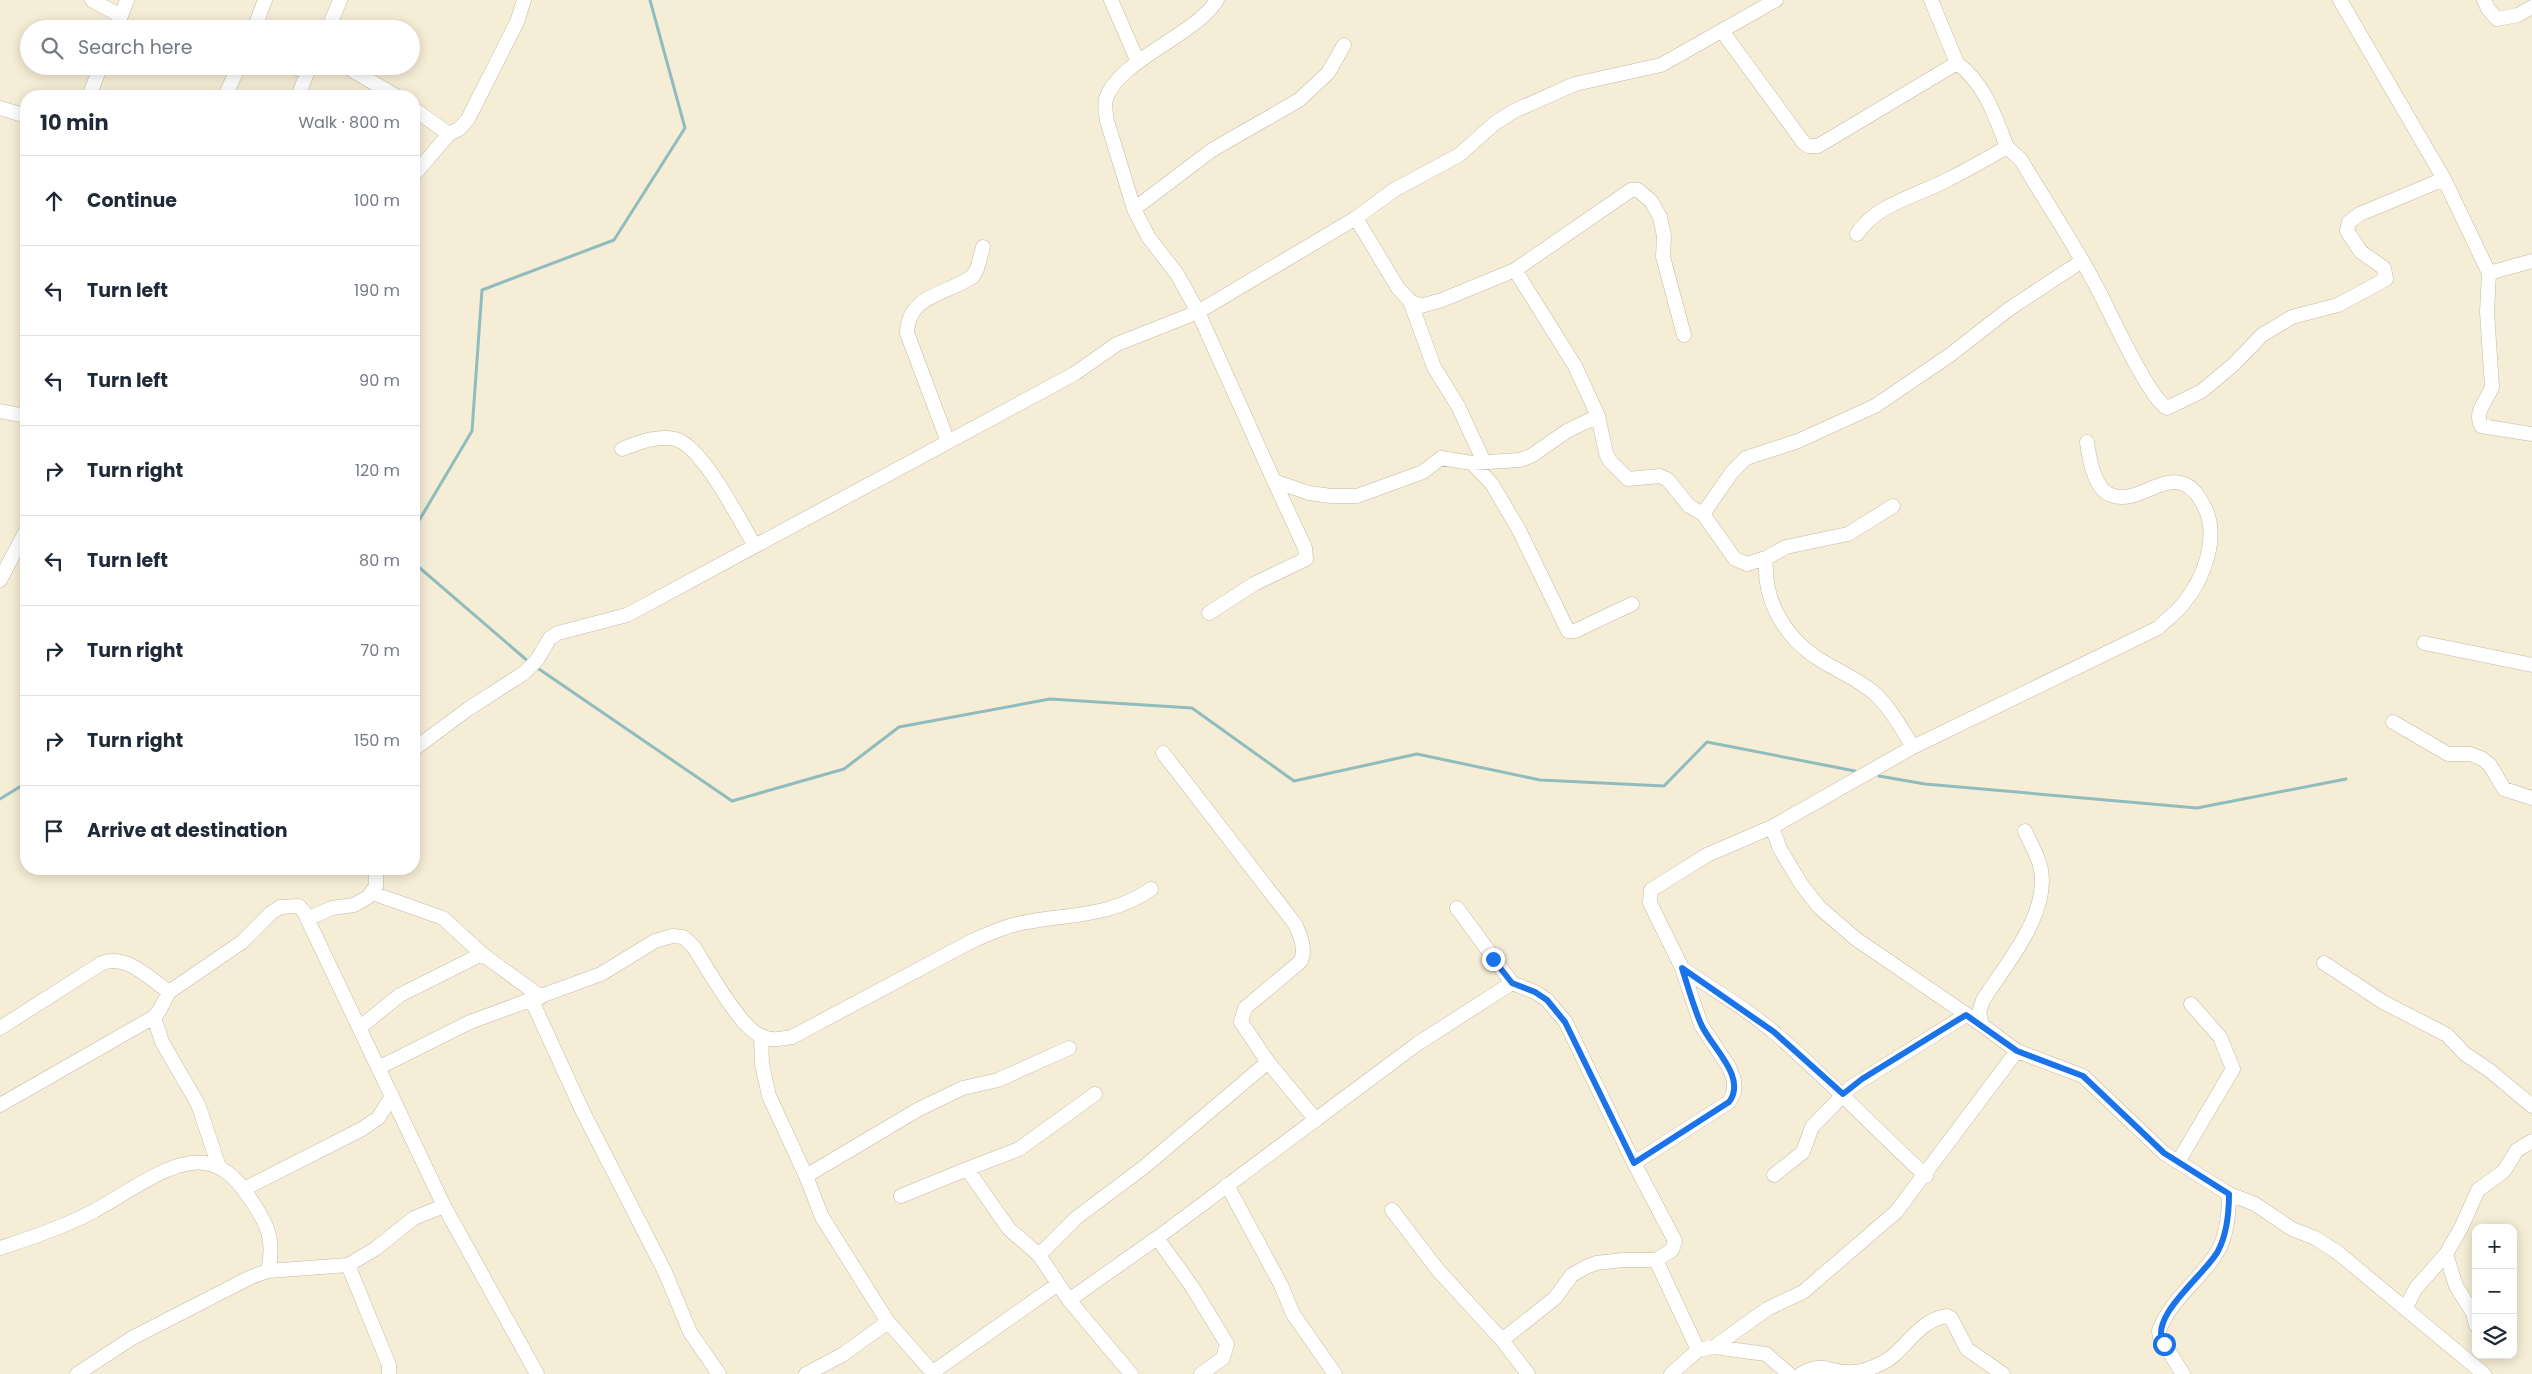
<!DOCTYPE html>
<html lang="en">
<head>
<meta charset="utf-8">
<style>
  :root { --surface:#fff; --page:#f6f6f7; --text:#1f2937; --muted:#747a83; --line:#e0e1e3 }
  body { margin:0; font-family:Poppins,sans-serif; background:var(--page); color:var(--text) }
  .controls { position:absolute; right:15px; bottom:15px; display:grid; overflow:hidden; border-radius:10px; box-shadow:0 2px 12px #0003 }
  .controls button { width:45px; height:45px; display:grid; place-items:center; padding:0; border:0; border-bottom:1px solid var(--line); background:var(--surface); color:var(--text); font:25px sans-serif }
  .stop { position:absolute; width:15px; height:15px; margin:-11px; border:4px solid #1a73e8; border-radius:50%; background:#fff }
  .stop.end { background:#1a73e8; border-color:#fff; box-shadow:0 1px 5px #0008 }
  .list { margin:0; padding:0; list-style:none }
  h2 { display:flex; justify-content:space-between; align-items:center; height:65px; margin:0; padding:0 20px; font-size:21px }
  h2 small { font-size:16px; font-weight:400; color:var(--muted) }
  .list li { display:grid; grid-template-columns:32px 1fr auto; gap:15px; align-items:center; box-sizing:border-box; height:90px; padding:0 20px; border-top:1px solid var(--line) }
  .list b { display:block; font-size:19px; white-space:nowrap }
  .list em { font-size:16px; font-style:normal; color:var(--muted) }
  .icon { flex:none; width:28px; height:28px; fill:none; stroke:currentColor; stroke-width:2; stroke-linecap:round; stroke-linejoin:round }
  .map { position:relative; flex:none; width:2532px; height:1374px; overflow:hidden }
  .search { position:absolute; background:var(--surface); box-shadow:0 2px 12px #0003; left:20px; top:20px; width:400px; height:55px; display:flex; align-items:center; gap:12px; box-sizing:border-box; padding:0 18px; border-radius:28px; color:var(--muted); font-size:19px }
  .panel { position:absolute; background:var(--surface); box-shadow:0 2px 12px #0003; left:20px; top:90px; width:400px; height:785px; border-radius:20px }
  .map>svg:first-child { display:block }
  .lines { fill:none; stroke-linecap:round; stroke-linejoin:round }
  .stream { stroke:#8fbcbe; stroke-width:3 }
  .street-casing { stroke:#c3baa4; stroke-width:15 }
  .street { stroke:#fff; stroke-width:14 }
  .route { stroke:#1a73e8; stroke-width:6 }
</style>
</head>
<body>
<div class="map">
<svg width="2532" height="1374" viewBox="0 0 2532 1374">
  <rect width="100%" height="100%" fill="#f6edd6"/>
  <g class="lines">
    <!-- stream -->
    <path class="stream" d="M414 529 472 431 482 290 614 240 685 128 650 0
      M414 563 529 662
      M536 667 732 801 844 769 899 727 1050 699 1192 708 1294 781 1417 754 1540 780 1664 786 1707 742 1855 771
      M1879 776 1925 784 2197 808 2346 779
      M0 799 26 783"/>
    <defs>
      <path id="street" d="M92 0 121 16
        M1111 0 1138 62
        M1217 0C1196 35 1118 60 1106 99 1104 106 1106 114 1107 121L1134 209 1149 238 1177 274 1198 312 1274 481 1309 493 1331 496H1357L1423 472 1441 458 1472 463 1520 460 1531 456 1567 431 1598 416
        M1931 0 1957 63
        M2340 0 2444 179 2489 273 2487 312 2492 387C2487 401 2474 410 2481 426L2532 434
        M2484 0 2488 9 2497 19 2518 15 2532 7
        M116 29 127 0
        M254 29 265 0
        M328 29 340 0
        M1722 31 1803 142 1808 146H1818L1957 63C1985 84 1995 116 2007 147 1988 158 1969 169 1949 179 1919 195 1876 204 1857 234
        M292 66 307 72
        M345 66 396 96
        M89 96 101 66
        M225 96 239 66
        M298 96 310 66
        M0 108 26 116
        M414 109 449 134
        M2007 147 2021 160C2045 201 2072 240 2094 282 2108 307 2147 396 2167 408L2202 391 2234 364 2262 335 2292 317 2338 305 2386 279 2384 268 2361 252 2347 231 2349 222 2360 214 2444 179
        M414 175 449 134 459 129 468 119 517 22 524 0
        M1134 209 1212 150 1299 100 1328 73 1344 45
        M1356 218 1398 288 1410 301 1421 306 1442 300 1515 270 1631 190H1638L1651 201 1660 217 1664 236 1663 257 1684 335
        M1515 270 1575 366 1598 416 1606 453 1610 461 1628 479 1660 476 1668 480 1689 506 1703 514 1735 559 1747 564 1766 558 1786 547 1848 534 1893 506
        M2489 273 2532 261
        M1410 301 1434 367 1458 406 1484 462
        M0 411 26 416
        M948 442 907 333C908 294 947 295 973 276L977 269 983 247
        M622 449C638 443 656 435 675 439 703 446 739 520 755 546
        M1472 463 1492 484 1519 530 1568 631H1575L1632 604
        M1703 514 1732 472 1746 458 1798 441 1875 406 1950 355 2009 309 2082 261
        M1766 558C1763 598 1782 633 1814 656 1833 669 1855 677 1873 692 1890 707 1901 728 1913 747
        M0 580 26 531
        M1209 613 1254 584 1306 559 1305 548 1274 481
        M2424 643 2532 665
        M2393 722 2448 754H2470L2481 758 2490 765 2504 789 2532 798
        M414 749 468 709 524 673 537 660 550 638 558 633 627 615 1074 374 1117 344 1198 312 1356 218 1394 190 1459 155 1495 123 1514 111 1575 84 1661 65 1776 0
        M1163 753 1295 924C1300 935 1307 950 1300 962L1245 1008 1241 1022 1268 1062 1316 1120
        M2025 831C2030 843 2039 857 2041 870 2049 915 2006 964 1983 1000L1979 1013 1982 1025 2017 1051 2083 1076 2164 1153 2229 1194C2229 1215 2227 1240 2214 1257 2197 1282 2169 1302 2159 1331L2160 1337 2183 1374
        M372 893 443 918 482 954 541 997
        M307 919 332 908 354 905 368 897 376 886V869
        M2324 963 2383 1002 2447 1035 2465 1054 2489 1070 2532 1106
        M1682 968C1713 990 1748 1009 1776 1034 1828 1079 1875 1129 1926 1176
        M1512 983 1535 992 1547 1000 1565 1021 1634 1163
        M532 1001 583 1112 665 1272 690 1332 719 1374
        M154 1017 162 1042 198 1104 219 1167
        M1982 1025 1856 939 1819 907 1801 884 1780 849 1772 827 1913 747 2158 628C2166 620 2176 613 2183 604 2204 579 2220 536 2204 506 2199 497 2194 488 2184 484 2159 475 2137 505 2111 495 2094 489 2089 457 2087 442
        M0 1028 102 963C127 954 149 978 169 992
        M359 1028 400 995 482 954
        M761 1036 762 1064 769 1096 806 1176 822 1217 888 1322 934 1374
        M378 1068 470 1022 601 974 655 941 672 936 683 937 693 946C707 967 740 1028 761 1036 771 1041 781 1039 792 1037L972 941C990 933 1008 925 1027 922 1071 914 1113 916 1151 889
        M0 1105 154 1017 159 1011 169 992 242 942 271 913 280 907 299 906 304 912 444 1206 537 1374
        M2178 1162 2233 1069 2220 1037 2191 1004
        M1774 1175 1803 1152 1812 1127 1851 1087 1966 1015
        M806 1176 919 1109 963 1088 998 1080 1069 1048
        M1227 1185 1281 1285 1293 1314 1335 1374
        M244 1189 362 1129 378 1118 392 1096
        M2229 1194 2255 1204 2292 1229 2315 1238 2337 1252 2484 1374
        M901 1196 967 1169
        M1392 1210 1438 1270 1502 1340
        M1157 1238 1193 1288 1227 1344 1223 1358 1201 1374
        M0 1248C31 1238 64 1227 92 1212 119 1198 162 1166 191 1163 219 1159 237 1178 251 1200 268 1225 275 1240 268 1271
        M2446 1254 2456 1286 2473 1313 2476 1325
        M1039 1255 1076 1218 1144 1167 1268 1062
        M1656 1260 1698 1350 1714 1347 1766 1354 1789 1374
        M348 1265 389 1365V1374
        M1069 1300 1039 1255 1009 1229 967 1169 1019 1149 1095 1094
        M2405 1309 2416 1288 2446 1254 2461 1228 2478 1190 2504 1171 2517 1150 2532 1141
        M1714 1347 1767 1309 1803 1292 1896 1212 2017 1051
        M933 1372 1058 1284
        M77 1374 132 1338 251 1277 268 1271 348 1265 375 1249 414 1218 444 1206
        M806 1374 842 1355 888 1322
        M1131 1374 1069 1300 1157 1238 1417 1044 1512 983 1457 908
        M1528 1374 1502 1340 1555 1298 1572 1275 1586 1267 1596 1263 1623 1260H1656L1672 1250 1675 1241 1634 1163 1729 1102 1734 1092V1080L1729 1067 1701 1025 1682 968 1650 903 1651 890 1707 855 1772 827
        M1671 1374 1698 1350
        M1801 1374C1826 1360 1829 1374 1853 1372 1862 1372 1874 1367 1882 1363 1903 1354 1917 1320 1947 1316L1951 1318 1967 1349 2003 1374"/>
    </defs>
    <!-- street casing -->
    <use href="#street" class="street-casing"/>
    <!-- street -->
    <use href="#street" class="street"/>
  </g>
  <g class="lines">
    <!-- route -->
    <path class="route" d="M1493 959 1512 983 1535 992 1547 1000 1565 1022 1634 1163 1729 1102C1748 1077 1710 1046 1701 1024 1693 1006 1688 987 1682 968L1774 1032 1843 1094 1862 1079 1966 1015 2017 1051 2083 1076 2164 1153 2229 1194C2229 1213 2227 1234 2218 1251 2206 1274 2147 1317 2164 1344"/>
  </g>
</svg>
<div class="controls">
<button>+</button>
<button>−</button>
<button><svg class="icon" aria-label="layers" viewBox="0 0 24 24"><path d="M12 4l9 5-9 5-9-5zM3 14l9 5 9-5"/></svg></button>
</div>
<div class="stop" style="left:2164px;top:1344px"></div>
<div class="stop end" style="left:1493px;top:959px"></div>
<div class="search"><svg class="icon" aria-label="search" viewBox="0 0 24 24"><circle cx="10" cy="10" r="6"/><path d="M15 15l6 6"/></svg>Search here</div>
<section class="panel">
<h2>10 min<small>Walk · 800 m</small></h2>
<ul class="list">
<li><svg class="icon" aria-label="ahead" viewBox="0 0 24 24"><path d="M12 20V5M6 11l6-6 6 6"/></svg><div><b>Continue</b></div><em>100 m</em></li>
<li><svg class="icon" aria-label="left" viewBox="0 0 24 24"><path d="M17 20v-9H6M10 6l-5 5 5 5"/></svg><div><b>Turn left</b></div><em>190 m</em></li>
<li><svg class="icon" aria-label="left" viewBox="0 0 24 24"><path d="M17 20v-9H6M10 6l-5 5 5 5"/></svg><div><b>Turn left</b></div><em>90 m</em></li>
<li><svg class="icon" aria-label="right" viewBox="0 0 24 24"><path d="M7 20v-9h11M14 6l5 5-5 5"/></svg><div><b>Turn right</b></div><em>120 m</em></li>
<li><svg class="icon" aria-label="left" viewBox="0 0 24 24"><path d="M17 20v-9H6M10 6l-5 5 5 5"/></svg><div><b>Turn left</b></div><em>80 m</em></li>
<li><svg class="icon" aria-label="right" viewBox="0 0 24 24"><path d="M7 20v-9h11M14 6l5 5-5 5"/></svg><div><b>Turn right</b></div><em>70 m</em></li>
<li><svg class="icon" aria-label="right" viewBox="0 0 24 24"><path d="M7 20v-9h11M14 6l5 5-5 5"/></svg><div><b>Turn right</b></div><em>150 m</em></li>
<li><svg class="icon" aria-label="arrive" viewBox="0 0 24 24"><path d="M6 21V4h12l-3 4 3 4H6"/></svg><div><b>Arrive at destination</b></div></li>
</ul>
</section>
</div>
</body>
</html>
